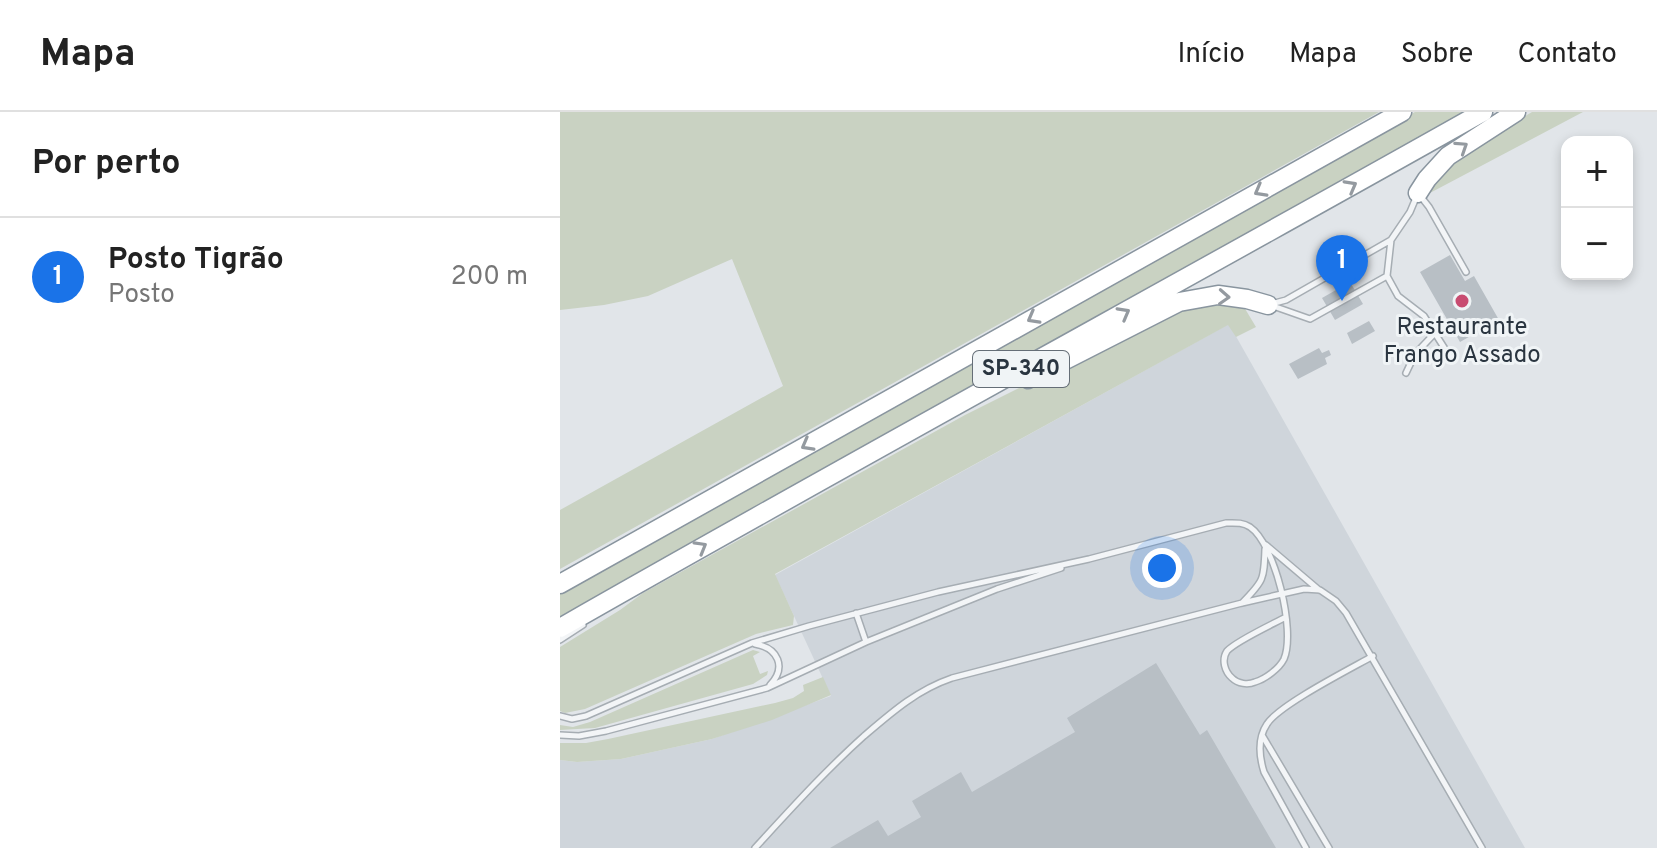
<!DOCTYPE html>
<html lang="pt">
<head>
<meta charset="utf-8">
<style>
  :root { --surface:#fff; --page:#f2f2f2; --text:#222; --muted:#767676; --line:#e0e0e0; --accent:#1a73e8 }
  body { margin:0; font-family:Overpass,sans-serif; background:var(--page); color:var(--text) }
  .controls { position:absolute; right:24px; top:24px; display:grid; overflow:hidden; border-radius:16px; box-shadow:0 4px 12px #0003 }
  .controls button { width:72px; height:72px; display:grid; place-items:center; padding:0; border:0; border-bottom:2px solid var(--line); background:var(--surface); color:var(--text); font:40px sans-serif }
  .you { position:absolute; left:602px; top:456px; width:28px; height:28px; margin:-20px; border:6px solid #fff; border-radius:50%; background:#1a73e8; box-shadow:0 0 0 12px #1a73e833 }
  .badge { display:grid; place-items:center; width:52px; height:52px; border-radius:50%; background:var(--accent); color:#fff; font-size:26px; font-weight:700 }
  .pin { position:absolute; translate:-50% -66px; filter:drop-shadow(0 2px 4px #0008) }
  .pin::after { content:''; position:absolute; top:42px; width:28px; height:24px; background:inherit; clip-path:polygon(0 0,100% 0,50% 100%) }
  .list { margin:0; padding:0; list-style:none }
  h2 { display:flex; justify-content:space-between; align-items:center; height:104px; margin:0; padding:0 32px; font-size:34px }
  h2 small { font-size:26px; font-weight:400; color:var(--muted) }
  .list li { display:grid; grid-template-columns:52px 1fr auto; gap:24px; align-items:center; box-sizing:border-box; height:120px; padding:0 32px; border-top:2px solid var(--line) }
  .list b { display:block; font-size:30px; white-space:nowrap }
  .list p { margin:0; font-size:26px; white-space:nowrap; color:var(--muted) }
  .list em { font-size:26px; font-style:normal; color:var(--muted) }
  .map { position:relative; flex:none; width:1097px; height:736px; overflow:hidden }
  header { display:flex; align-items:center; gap:48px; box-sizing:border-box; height:112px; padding:0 40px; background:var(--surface); border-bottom:2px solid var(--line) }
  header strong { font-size:38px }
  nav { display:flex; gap:44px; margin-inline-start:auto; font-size:28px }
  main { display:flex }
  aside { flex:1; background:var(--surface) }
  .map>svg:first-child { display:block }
  .built { fill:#cfd5db }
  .green { fill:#c9d2c2 }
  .building { fill:#b8bfc5 }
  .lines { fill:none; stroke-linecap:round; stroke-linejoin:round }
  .lane-casing { stroke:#a6adb3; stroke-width:8 }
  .highway-casing { stroke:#89959f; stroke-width:21 }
  .lane { stroke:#f3f5f7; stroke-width:5 }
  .highway { stroke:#fff; stroke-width:18 }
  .oneway { stroke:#949aa0 }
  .poi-dot { fill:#c84c71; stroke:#f0f4f6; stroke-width:3 }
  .labels { text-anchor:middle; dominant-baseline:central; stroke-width:6; stroke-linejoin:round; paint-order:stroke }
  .shield { fill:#f0f4f6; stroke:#656e77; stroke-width:2 }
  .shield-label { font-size:22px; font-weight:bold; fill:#2a3540 }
  .poi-label { font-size:24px; fill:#2a3540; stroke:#f0f4f6 }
</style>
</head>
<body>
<header>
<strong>Mapa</strong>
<nav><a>Início</a><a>Mapa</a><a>Sobre</a><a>Contato</a></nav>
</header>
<main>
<aside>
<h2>Por perto<small></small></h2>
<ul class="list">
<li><span class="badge">1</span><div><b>Posto Tigrão</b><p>Posto</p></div><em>200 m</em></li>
</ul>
</aside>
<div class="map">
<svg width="1097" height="736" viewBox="0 0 1097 736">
  <rect width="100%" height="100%" fill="#e1e5e9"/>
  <!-- built -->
  <path class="built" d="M669 212 965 736H0V648L17 650 61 647 152 627 271 584 215 463Z"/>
  <!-- green -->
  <path class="green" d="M0 0H819L0 457V398L223 274 172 147 88 184 44 193 0 198Z
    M855 0H907L0 508V480Z
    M972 0H1023L868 82 876 64 893 46Z
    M658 191 684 195 696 215 676 225 668 213 215 462 234 504 233 513 196 522 25 597 5 601 0 599V535L60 498 83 481 405 303 551 230 631 195Z
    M193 538 200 540 193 544 200 562 208 559 207 563 193 572 35 616 0 618V613L13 615 30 610Z
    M263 565 271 583 212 608 152 627 61 647 17 650 0 648V631H26L48 627 215 591 233 586 244 579 243 573Z"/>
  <!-- building -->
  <path class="building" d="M890 143 905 169 914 164 939 208 900 230 860 160Z
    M790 170 803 192 775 208 762 186Z
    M809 209 815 219 792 232 787 221Z
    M759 236 762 241 769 238 771 243 765 246 767 252 738 267 729 252Z
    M596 551 640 623 647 618 716 736H270L318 708 328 724 361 705 352 689 401 660 412 680 515 620 507 606Z"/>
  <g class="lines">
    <defs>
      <path id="lane" d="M831 128 827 164 838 184 864 204 892 248
        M711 192 726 188 831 128 850 100 858 81 869 95 906 160
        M713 194 750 207 827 164
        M846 261 855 242 875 221
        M706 433 759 478
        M682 491C704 469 704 467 705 437
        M296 501 306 530
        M0 528 23 513
        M195 532C218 536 227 555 210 573
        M0 604 12 607 26 604 192 531 249 514 378 480 529 447 666 411C675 411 682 410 690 415 715 432 736 519 724 547 719 557 705 567 695 570 688 573 678 572 672 566 665 560 661 548 667 539 676 529 713 512 726 505
        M0 623 19 624 46 619 207 576 306 530 437 477 501 456
        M702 623 769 736
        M195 736C230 698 265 659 304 624 332 600 357 578 392 566L682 491 744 477 760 478 776 489 786 501 922 736
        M746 736 704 660C699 644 697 627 707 612 719 593 790 557 813 544"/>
      <path id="highway" d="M858 81 867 67 888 44 956 0
        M468 267 619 190 658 183 687 187 708 193
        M0 472 842 0
        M0 516C306 341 616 173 923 0"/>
    </defs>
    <!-- lane casing -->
    <use href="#lane" class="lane-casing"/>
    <!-- highway casing -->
    <use href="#highway" class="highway-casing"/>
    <!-- lane -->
    <use href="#lane" class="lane"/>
    <!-- highway -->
    <use href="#highway" class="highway"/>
  </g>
  <!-- one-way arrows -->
  <defs><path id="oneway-chevron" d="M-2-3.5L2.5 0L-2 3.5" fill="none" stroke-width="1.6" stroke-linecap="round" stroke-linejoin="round" transform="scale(2)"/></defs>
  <g class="oneway">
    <use href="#oneway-chevron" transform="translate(902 35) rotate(-33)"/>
    <use href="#oneway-chevron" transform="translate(791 74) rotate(-29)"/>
    <use href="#oneway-chevron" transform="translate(700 79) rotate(151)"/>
    <use href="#oneway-chevron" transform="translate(664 185) rotate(3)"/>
    <use href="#oneway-chevron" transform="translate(564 201) rotate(-29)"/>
    <use href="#oneway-chevron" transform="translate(473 206) rotate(151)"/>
    <use href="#oneway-chevron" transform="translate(247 333) rotate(151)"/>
    <use href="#oneway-chevron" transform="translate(141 435) rotate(-30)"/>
  </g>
  <!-- markers -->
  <circle class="poi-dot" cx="902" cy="189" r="8"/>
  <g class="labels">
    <!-- shield labels -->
    <rect class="shield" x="413" y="239" width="96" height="36" rx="6"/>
    <g class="shield-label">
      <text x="461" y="257">SP-340</text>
    </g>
    <!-- poi labels -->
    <g class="poi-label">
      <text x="902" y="216">Restaurante<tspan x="902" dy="28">Frango Assado</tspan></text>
    </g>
  </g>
</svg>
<div class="controls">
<button>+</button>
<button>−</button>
</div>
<div class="you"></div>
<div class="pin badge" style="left:782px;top:189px">1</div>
</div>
</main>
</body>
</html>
